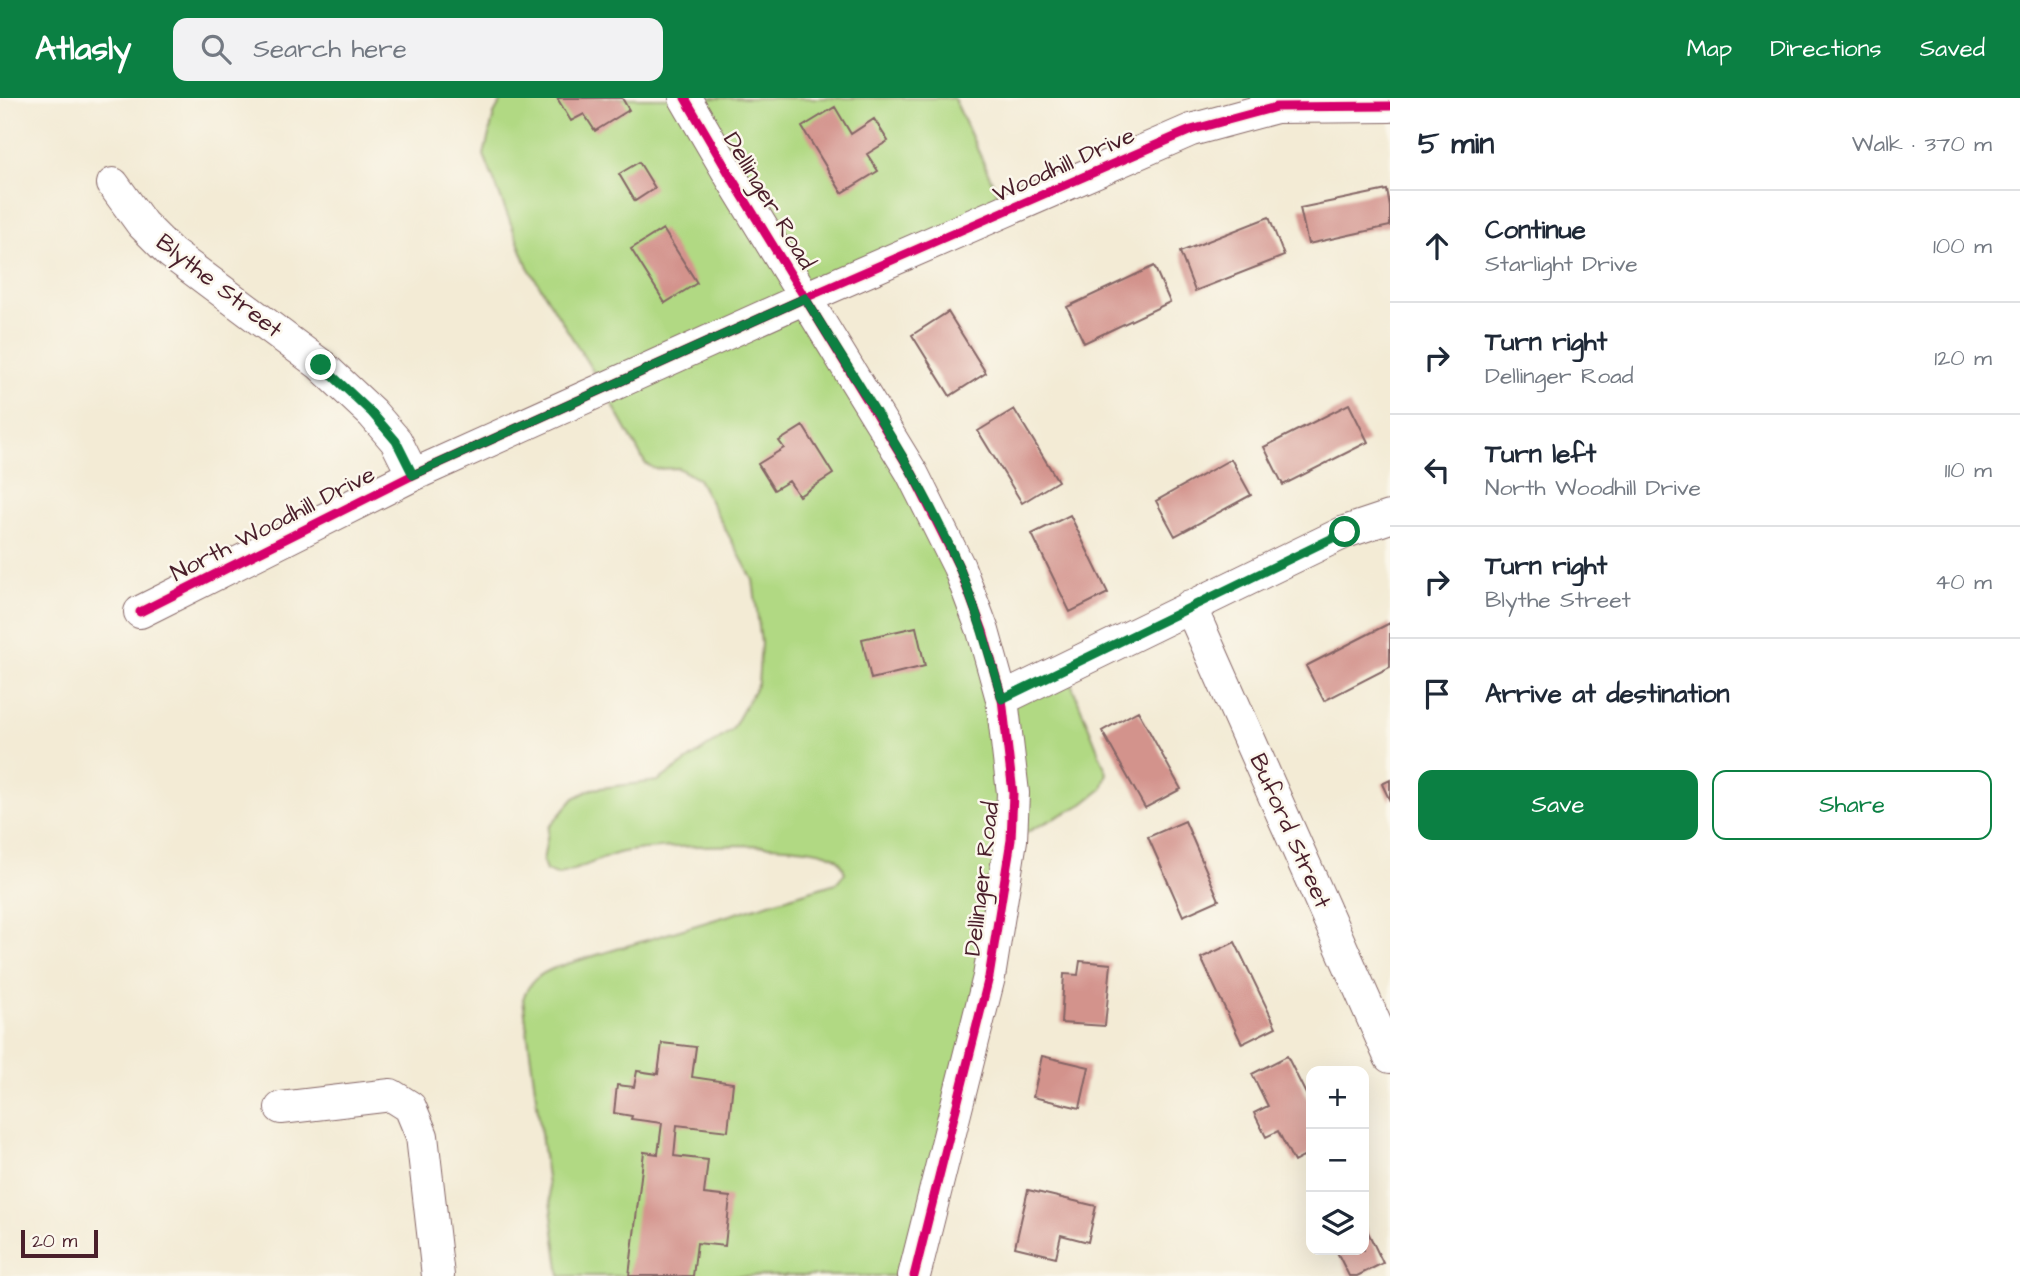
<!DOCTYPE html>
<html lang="en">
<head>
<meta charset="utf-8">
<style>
  :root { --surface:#fff; --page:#f2f2f3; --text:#1f2937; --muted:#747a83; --line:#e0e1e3; --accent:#0b8043 }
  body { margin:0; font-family:"Architects Daughter",sans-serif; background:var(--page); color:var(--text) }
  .controls { position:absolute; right:21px; bottom:21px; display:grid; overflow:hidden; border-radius:14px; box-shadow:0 7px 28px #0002 }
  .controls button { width:63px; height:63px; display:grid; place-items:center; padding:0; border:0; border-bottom:2px solid var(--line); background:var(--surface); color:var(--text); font:35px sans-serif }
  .scale { position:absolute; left:21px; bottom:18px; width:77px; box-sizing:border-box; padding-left:7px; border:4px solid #4a1f2b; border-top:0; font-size:19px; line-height:24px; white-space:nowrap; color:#4a1f2b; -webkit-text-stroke:5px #fbf7ec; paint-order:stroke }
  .stop { position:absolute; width:21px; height:21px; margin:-16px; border:5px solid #0b8043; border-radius:50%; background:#fff }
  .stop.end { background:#0b8043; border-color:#fff; box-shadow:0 2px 7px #0008 }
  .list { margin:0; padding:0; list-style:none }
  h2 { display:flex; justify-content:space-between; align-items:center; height:91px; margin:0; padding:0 28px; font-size:30px }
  h2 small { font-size:23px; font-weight:400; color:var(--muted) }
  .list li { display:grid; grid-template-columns:46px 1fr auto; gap:21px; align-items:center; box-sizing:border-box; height:112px; padding:0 28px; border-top:2px solid var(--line) }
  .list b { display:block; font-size:26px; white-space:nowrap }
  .list p { margin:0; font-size:23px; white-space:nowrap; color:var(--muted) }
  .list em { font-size:23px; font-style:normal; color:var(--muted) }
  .actions { display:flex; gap:14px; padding:21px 28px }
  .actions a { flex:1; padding:16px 0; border:2px solid var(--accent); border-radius:14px; text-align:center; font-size:24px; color:var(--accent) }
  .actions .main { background:var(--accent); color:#fff }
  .icon { flex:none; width:38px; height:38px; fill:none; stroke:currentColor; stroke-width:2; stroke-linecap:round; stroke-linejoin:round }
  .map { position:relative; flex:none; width:1390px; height:1178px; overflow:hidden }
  header { display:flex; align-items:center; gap:42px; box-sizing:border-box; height:98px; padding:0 35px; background:var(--accent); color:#fff }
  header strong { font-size:33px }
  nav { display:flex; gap:38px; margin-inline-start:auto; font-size:24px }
  .search { width:490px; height:63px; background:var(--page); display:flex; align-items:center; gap:18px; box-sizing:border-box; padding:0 24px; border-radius:14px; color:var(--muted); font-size:26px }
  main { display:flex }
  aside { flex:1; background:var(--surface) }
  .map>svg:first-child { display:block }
  .green { fill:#b1d983; stroke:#7e7c57; stroke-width:2 }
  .building { fill:#d3938c }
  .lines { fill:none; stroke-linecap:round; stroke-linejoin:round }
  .minor-casing { stroke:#856666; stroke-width:34 }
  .minor { stroke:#fff; stroke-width:32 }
  .cycleway-casing { stroke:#fbf7ec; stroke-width:13 }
  .cycleway { stroke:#d6006c; stroke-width:9 }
  .route { stroke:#0b8043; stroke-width:9 }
  .labels { text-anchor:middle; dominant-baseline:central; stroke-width:5; stroke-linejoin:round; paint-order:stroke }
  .street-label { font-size:24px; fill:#4a1f2b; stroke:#fbf7ec }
</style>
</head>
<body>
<header>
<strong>Atlasly</strong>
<div class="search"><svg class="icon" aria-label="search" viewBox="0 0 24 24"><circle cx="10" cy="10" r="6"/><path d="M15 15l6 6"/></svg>Search here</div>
<nav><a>Map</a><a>Directions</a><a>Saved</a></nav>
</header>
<main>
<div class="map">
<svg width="1390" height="1178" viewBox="0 0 1390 1178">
  <rect width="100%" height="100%" fill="#fbf7ec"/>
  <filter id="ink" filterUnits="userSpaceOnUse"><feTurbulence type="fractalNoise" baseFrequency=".0143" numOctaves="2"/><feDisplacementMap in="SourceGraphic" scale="14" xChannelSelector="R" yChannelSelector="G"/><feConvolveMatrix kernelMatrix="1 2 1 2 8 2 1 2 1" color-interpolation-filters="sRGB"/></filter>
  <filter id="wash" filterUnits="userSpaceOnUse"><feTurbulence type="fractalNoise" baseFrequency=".00686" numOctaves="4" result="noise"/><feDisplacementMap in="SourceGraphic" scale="28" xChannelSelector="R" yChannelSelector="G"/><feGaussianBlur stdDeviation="1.57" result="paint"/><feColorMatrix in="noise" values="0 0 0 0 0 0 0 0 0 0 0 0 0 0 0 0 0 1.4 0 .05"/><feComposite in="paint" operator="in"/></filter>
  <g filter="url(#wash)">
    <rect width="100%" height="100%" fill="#f3ebd5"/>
    <!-- green -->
    <path class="green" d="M503 0H954L1006 114 806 201 912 375 1002 601 1065 570 1107 675 1102 691 1083 706 1011 742 914 1178H560L523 901C529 883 539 876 557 869L836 785 845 775C843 768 840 761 833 758 804 742 659 747 623 754 601 759 580 772 557 777L546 773 543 763 549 729 574 700 592 691 658 683 732 632 758 585 761 545 753 482 698 381 678 370 655 371 645 365 604 291 528 169 484 57 494 16Z"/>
    <g id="blocks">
      <!-- building -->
      <path class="building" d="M557 0H622L629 12 595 33 584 16 571 23Z
        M835 9 851 36 874 21 888 43 867 56 878 73 842 95 802 29Z
        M639 64 655 90 635 103 619 76Z
        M1387 92 1390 109V128L1308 146 1300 110Z
        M1269 119 1284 158 1195 193 1180 154Z
        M663 131 697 185 665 205 631 151Z
        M1154 168 1170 204 1084 245 1067 209Z
        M948 214 986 275 950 298 912 237Z
        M1349 306 1368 344 1283 387 1264 349Z
        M1014 311 1058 383 1022 405 978 333Z
        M803 328 833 376 799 398 789 383 774 392 758 366 784 350 779 343Z
        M1231 361 1251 397 1175 438 1156 403Z
        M1070 417 1108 495 1070 514 1032 436Z
        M1390 525V569L1324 603 1306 568Z
        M916 529 925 568 871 581 862 541Z
        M1138 613 1181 691 1145 710 1102 633Z
        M1390 682V703L1382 686Z
        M1185 723 1219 802 1183 818 1148 739Z
        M1235 844 1276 929 1242 946 1201 860Z
        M1080 863 1111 866 1105 928 1061 925 1064 876 1078 877Z
        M662 945 696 949 692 979 733 985 728 1033 677 1027 674 1058 708 1062 704 1096 730 1099 725 1148 697 1145 693 1178H629L644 1054 658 1056 662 1025 631 1021 632 1018 614 1015 617 987 634 989 637 973 658 976Z
        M1042 958 1089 969 1080 1010 1033 999Z
        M1287 958 1311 1006V1055L1294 1064 1278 1033 1266 1039 1254 1015 1268 1008 1252 976Z
        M1028 1092 1096 1108 1088 1144 1061 1137 1056 1159 1015 1149Z
        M1364 1126 1383 1165 1357 1178H1349L1336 1152H1364Z"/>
    </g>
  </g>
  <g filter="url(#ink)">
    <use href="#blocks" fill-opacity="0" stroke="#856666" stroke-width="2"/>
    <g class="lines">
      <defs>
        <path id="minor" d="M685 0 731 79 912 375 959 469 983 533 1002 601 1013 695 1011 742 989 879 914 1178
          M113 86 142 126 171 155 321 267 372 315 396 343 413 377
          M1190 508 1390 959
          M140 514 413 377 805 200 1191 32 1276 9 1390 8
          M1002 601 1345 434 1390 419
          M281 1010 391 997 410 1009 422 1038 438 1178"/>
      </defs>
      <!-- minor casing -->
      <use href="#minor" class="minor-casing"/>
      <!-- minor -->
      <use href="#minor" class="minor"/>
      <defs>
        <path id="cycleway" d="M685 0 731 79 912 375 959 469 983 533 1002 601 1013 695 1011 742 989 879 914 1178
          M140 514 413 377 805 200 1191 32 1276 9 1390 8"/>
      </defs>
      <!-- cycleway casing -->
      <use href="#cycleway" class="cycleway-casing"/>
      <!-- cycleway -->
      <use href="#cycleway" class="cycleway"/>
    </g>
  </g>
  <g class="lines" filter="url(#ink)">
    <!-- route -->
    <path class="route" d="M321 267 372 315 396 343 413 377 805 200C859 288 918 374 959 469 977 512 989 556 1002 601L1345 434"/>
  </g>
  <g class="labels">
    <!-- street labels -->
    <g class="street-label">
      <text transform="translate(1064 67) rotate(-24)">Woodhill Drive</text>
      <text transform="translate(769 103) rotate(59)">Dellinger Road</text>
      <text transform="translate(219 188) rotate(38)">Blythe Street</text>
      <text transform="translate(273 426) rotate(-27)">North Woodhill Drive</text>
      <text transform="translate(1290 733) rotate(66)">Buford Street</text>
      <text transform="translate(982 781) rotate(-83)">Dellinger Road</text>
    </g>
  </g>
</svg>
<div class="controls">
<button>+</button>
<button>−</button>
<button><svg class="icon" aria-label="layers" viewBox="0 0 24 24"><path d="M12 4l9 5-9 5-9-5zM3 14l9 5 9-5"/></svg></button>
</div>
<div class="scale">20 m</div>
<div class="stop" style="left:1345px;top:434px"></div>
<div class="stop end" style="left:321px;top:267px"></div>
</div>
<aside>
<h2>5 min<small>Walk · 370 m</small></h2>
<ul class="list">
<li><svg class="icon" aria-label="ahead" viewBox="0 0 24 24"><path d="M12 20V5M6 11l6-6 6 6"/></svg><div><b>Continue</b><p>Starlight Drive</p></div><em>100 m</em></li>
<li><svg class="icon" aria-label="right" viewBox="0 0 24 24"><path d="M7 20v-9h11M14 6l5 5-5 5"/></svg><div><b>Turn right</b><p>Dellinger Road</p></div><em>120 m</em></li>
<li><svg class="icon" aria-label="left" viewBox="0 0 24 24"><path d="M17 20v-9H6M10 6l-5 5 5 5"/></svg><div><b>Turn left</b><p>North Woodhill Drive</p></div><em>110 m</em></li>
<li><svg class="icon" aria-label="right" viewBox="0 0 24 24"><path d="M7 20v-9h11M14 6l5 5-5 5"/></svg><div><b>Turn right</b><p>Blythe Street</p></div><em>40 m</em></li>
<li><svg class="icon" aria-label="arrive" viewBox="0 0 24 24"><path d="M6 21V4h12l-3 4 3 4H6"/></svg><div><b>Arrive at destination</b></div></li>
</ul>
<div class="actions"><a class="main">Save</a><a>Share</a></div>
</aside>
</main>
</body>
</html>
